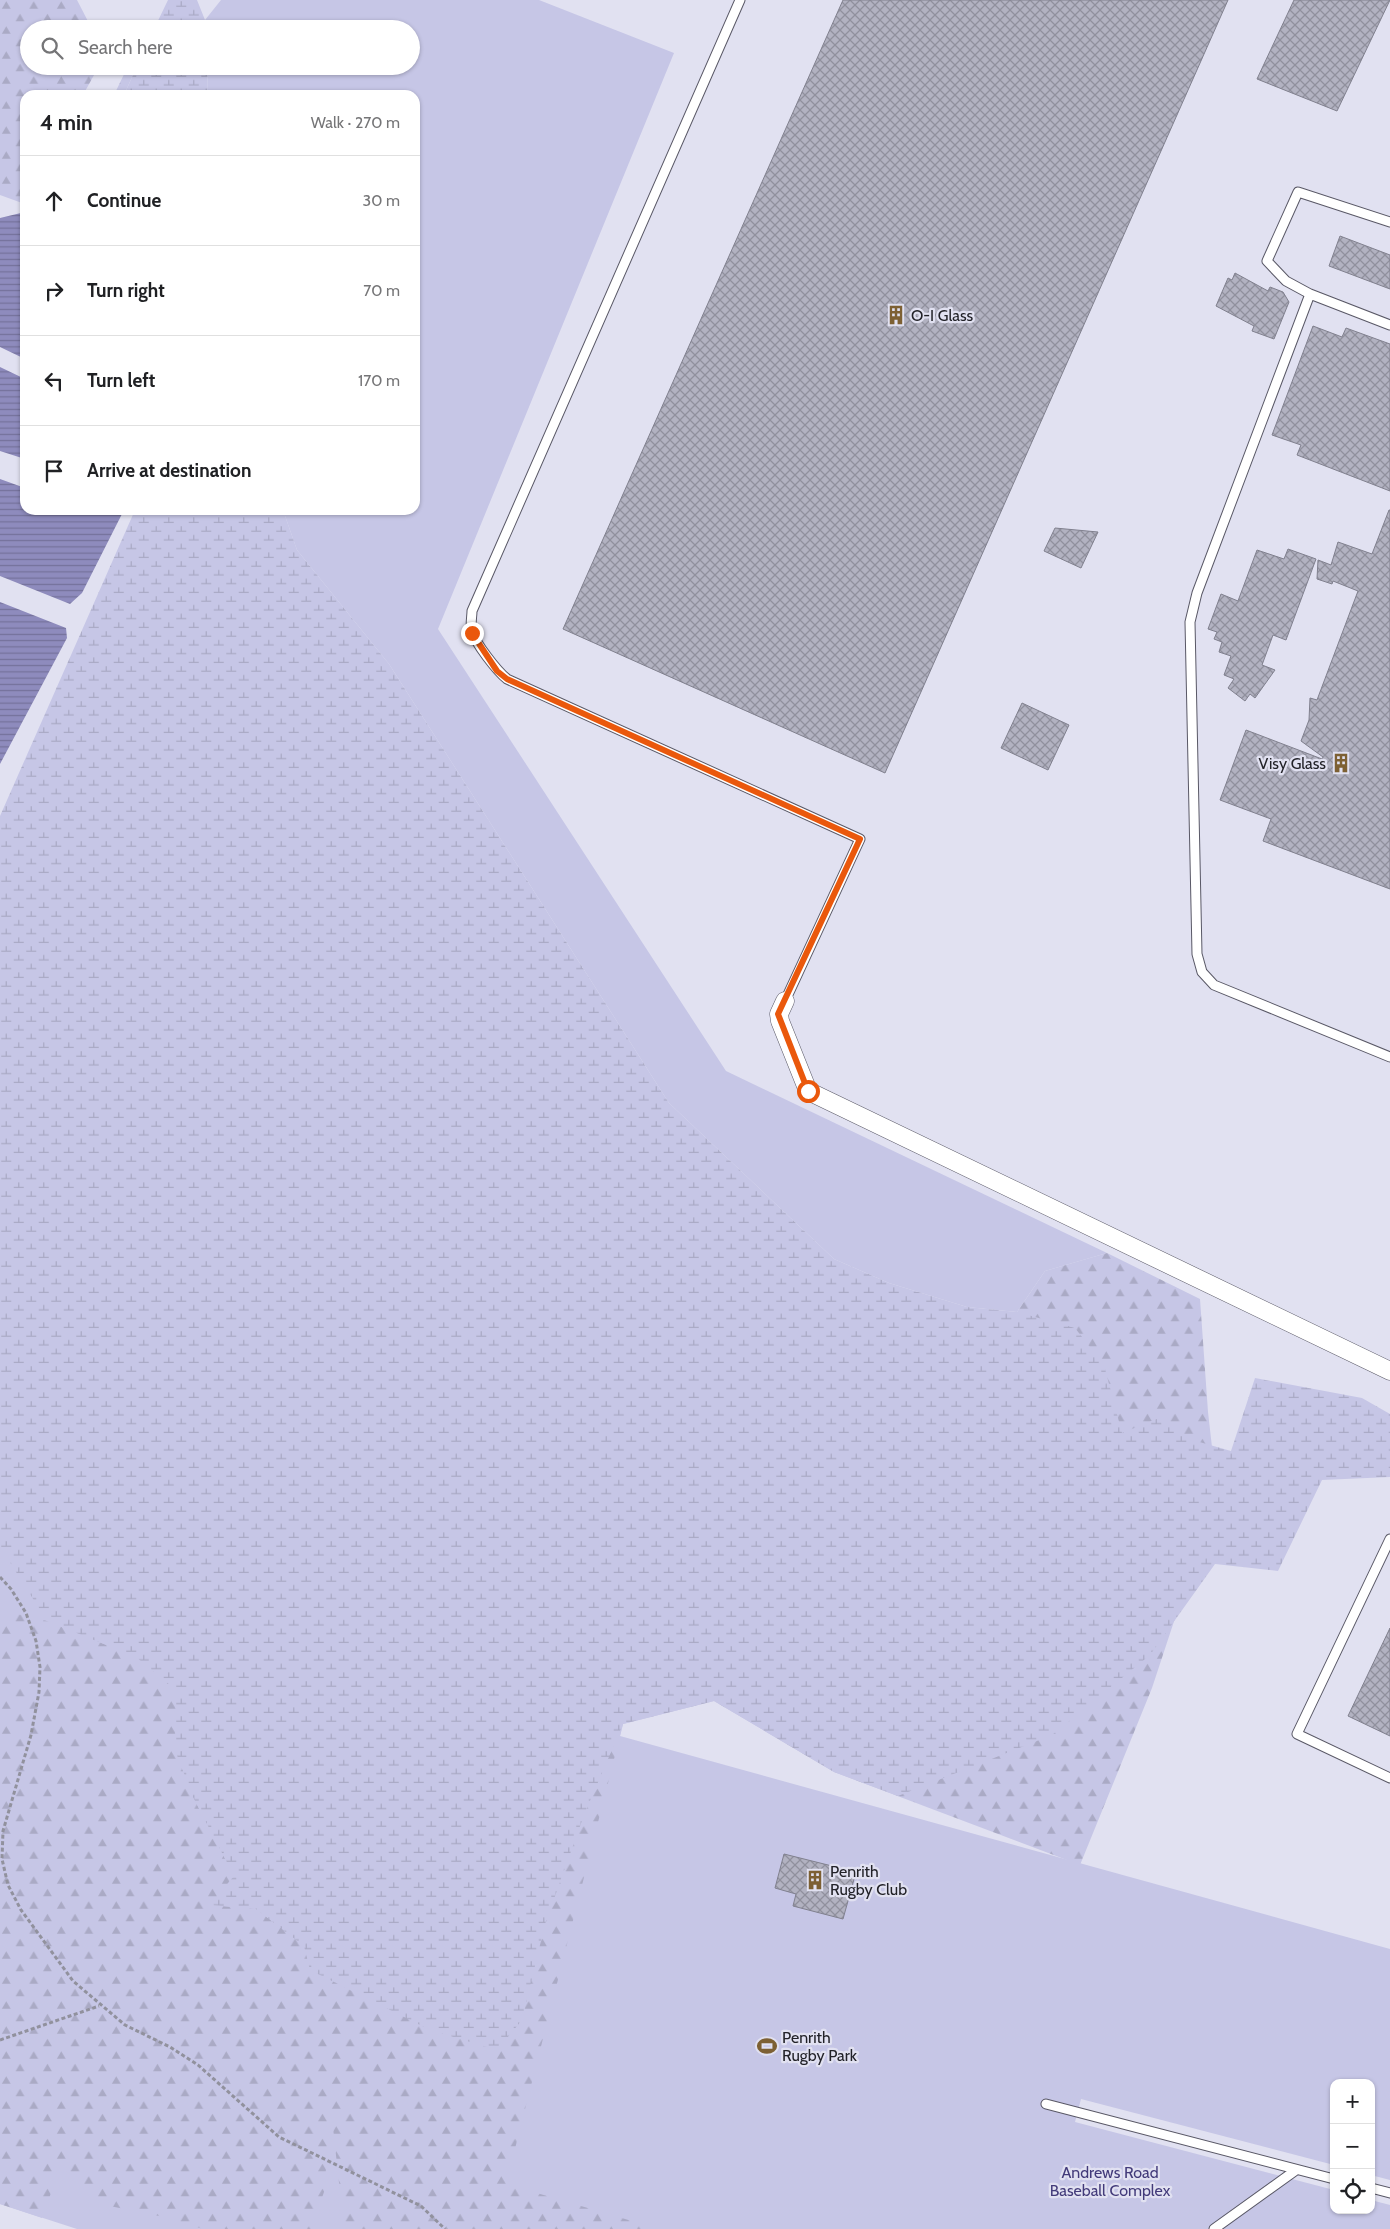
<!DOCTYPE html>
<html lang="en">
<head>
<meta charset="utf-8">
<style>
  :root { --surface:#fff; --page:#f2f2f2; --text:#202124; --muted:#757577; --line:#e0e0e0 }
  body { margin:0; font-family:Cabin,sans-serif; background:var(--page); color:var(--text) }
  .controls { position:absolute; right:15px; bottom:15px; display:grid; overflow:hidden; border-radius:10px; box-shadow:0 1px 4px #0004 }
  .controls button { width:45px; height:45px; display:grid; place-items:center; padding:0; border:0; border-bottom:1px solid var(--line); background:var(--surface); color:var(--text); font:25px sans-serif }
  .stop { position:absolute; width:15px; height:15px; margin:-11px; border:4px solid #ea580c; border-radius:50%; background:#fff }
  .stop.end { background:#ea580c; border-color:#fff; box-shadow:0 1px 5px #0008 }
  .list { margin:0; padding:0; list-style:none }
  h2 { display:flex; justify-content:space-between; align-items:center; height:65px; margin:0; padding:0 20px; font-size:21px }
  h2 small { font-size:16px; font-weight:400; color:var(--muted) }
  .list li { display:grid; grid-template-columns:32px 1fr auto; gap:15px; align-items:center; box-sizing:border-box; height:90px; padding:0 20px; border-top:1px solid var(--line) }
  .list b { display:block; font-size:19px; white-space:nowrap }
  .list em { font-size:16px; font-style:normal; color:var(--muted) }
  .icon { flex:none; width:28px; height:28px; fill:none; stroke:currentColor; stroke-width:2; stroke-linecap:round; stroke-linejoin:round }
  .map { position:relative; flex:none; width:1390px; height:2229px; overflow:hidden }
  .search { position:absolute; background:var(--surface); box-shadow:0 1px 4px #0004; left:20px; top:20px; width:400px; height:55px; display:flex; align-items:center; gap:12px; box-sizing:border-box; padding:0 18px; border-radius:28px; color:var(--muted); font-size:19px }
  .panel { position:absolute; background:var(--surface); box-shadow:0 1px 4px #0004; left:20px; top:90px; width:400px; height:425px; border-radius:15px }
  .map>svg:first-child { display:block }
  .green { fill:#c6c6e6 }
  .forest { fill:url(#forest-firs) }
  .wetland { fill:url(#wetland-marsh) }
  .water { fill:url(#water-rules) }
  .building { fill:url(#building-cross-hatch); stroke:#80808e }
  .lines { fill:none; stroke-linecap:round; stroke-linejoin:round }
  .service-casing { stroke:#595866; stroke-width:11 }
  .minor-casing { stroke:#595866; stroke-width:19 }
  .path { stroke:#91919d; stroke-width:3; stroke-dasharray:4 2.5; stroke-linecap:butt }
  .service { stroke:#fff; stroke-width:9 }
  .minor { stroke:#fff; stroke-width:18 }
  .route { stroke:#ea580c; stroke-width:6 }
  .labels { text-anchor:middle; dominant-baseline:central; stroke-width:4.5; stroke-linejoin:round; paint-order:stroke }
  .poi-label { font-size:16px; fill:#222228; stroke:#e1e1f1; text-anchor:start }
  .park-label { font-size:16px; fill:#433b7a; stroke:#e1e1f1 }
</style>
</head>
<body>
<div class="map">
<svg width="1390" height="2229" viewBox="0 0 1390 2229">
  <defs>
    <pattern id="forest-firs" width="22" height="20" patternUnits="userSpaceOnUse" patternTransform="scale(1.25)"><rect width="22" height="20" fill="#c6c6e6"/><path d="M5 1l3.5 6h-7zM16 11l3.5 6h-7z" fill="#aaaac5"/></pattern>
    <pattern id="wetland-marsh" width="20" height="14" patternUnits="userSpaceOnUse" patternTransform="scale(1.25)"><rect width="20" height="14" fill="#c6c6e6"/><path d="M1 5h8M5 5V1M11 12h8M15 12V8" fill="none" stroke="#aaaac5"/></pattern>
    <pattern id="water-rules" width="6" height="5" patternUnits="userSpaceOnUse" patternTransform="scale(1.25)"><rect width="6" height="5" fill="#8e8bbd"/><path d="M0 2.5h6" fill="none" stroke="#74719a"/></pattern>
    <pattern id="building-cross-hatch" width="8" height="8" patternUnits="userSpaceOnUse" patternTransform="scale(1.25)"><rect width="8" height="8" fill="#b2b2c1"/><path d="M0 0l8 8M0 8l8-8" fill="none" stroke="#90909d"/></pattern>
  </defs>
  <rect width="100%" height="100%" fill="#e1e1f1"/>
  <!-- green -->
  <path class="green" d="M221 0H539L674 53 438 629 726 1071 1107 1253 1045 1271 1017 1312 967 1307 889 1283 834 1259 669 1103 389 664 297 550 283 510H415V95H208L207 66H411V29H206L205 20Z
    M0 1543 623 1724 620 1736 1390 1949V2180L1371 2175V2083H1334V2165L1081 2099 1075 2122 1334 2190V2210H1371V2200L1390 2205V2229H77L0 2204Z"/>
  <!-- forest -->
  <path class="forest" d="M0 0H77L92 29H29V66H99L83 95H25V197L22 203 0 195Z
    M128 66H137L124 95H114Z
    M1107 1253 1200 1299 1208 1412 1217 1491 1152 1688 1080 1865 834 1772 714 1701 623 1724 506 2184 659 2229H344L331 2109 324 2192 311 2229H203L159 2216 95 2203 61 2165 42 2218 0 2204V1610L47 1621 136 1657 177 1690 175 1750 193 1797 234 1876 210 1905 256 1909 305 1946 310 1970 965 1323 1017 1312 1045 1271Z"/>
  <!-- wetland -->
  <path class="wetland" d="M168 0H197L205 20 206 29H154Z
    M137 66H207L208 95H124Z
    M135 510H283L297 550 389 664 669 1103 834 1259 889 1283 967 1307 1017 1312 1075 1328 1104 1365 1122 1433 1164 1416 1189 1439 1231 1451 1255 1378 1362 1398 1390 1414V1477L1322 1480 1278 1571 1215 1564 1150 1655 1052 1735 898 1796 834 1772 714 1701 623 1724 584 1815 545 1924 522 2020 497 2050 430 2030 310 1970 304 1946 256 1909 210 1905 234 1876 193 1797 175 1750 176 1690 136 1657 47 1621 6 1556 0 1553V816Z"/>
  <!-- water -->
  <path class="water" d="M25 212V359L0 347V218Z
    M0 367 25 379V459L0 451Z
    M0 479 25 488V510H124L82 593 70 604 0 576Z
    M0 602 66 628 67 638 0 764Z"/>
  <!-- building -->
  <path class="building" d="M843 0H1228L885 773 563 629Z
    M1294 0H1390L1337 111 1257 79Z
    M1340 236 1390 255V289L1329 266Z
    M1235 273 1268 291 1270 287 1283 292 1289 302 1274 339 1252 331 1254 326 1216 306 1228 278 1232 280Z
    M1313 326 1342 337 1346 328 1390 344V491L1297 455 1301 445 1272 435Z
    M1389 510H1390V889L1263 841 1271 819 1220 800 1246 730 1322 759 1323 757 1301 741 1309 720 1310 698 1317 700 1358 591 1333 581 1332 584 1317 579 1318 560 1331 565 1338 542 1372 554Z
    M1055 528 1098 532 1081 568 1044 551Z
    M1288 549 1316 559 1286 640 1273 635 1262 665 1275 670 1255 698 1250 694 1245 701 1228 688 1234 679 1224 675 1231 656 1219 652 1222 642 1214 639 1217 632 1208 629 1221 594 1238 601 1257 550 1284 559Z
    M1022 703 1069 725 1048 770 1001 748Z
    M1390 1628V1736L1348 1716Z
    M784 1854 856 1872 843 1919 793 1906 796 1894 775 1888Z"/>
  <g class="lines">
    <defs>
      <path id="service" d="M740 0 472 611C472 617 470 625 472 631 475 643 497 671 507 679L860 839 785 1001
        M1390 222 1298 192 1267 261 1286 281 1310 294 1390 325
        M1310 294 1197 593 1190 622 1197 954 1202 972 1214 985 1390 1057
        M1390 1539 1297 1734 1390 1778
        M1046 2104 1334 2179
        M1371 2188 1390 2193
        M1214 2229 1296 2170"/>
      <path id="minor" d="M785 1001 779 1014 780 1021 808 1091 1390 1371"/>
    </defs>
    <!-- service casing -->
    <use href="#service" class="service-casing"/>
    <!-- minor casing -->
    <use href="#minor" class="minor-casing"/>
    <!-- path -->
    <path class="path" d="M0 1577 11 1589 26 1613 36 1641 40 1667 39 1692 31 1735 3 1831 2 1859 8 1885 21 1910 73 1981 125 2025 170 2047 198 2065 279 2137 421 2206 445 2229
      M0 2040 99 2006"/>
    <!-- service -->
    <use href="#service" class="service"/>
    <!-- minor -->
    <use href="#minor" class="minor"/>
  </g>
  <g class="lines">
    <!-- route -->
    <path class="route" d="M472 633 497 671 507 679 860 839 778 1014 808 1091"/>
  </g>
  <!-- icons -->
  <defs>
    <symbol id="building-bare" viewBox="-9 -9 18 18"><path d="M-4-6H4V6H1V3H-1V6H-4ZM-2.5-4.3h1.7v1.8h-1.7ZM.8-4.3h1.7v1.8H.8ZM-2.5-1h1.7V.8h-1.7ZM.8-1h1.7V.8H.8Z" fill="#7d6033" stroke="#e1e1f1" stroke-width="2.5" paint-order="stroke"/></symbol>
    <symbol id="stadium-bare" viewBox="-9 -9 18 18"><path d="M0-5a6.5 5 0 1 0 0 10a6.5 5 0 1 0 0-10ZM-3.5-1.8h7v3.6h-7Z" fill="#7d6033" stroke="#e1e1f1" stroke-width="2.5" paint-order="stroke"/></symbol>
  </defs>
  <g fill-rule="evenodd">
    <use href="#building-bare" x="882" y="301" width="28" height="28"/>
    <use href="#building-bare" x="1327" y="749" width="28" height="28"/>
    <use href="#building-bare" x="801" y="1866" width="28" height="28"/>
    <use href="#stadium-bare" x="753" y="2032" width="28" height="28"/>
  </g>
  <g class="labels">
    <!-- poi labels -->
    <g class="poi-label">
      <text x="911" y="315">O-I Glass</text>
      <text x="1326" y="763" text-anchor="end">Visy Glass</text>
      <text x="830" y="1871">Penrith<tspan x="830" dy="18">Rugby Club</tspan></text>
      <text x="782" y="2037">Penrith<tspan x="782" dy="18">Rugby Park</tspan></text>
    </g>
    <!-- park labels -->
    <g class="park-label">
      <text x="1110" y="2172">Andrews Road<tspan x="1110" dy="18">Baseball Complex</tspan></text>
    </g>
  </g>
</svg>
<div class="controls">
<button>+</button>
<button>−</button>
<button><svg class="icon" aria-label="locate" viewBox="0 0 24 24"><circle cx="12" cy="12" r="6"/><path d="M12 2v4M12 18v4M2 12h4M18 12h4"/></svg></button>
</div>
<div class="stop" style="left:808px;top:1091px"></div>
<div class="stop end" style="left:472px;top:633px"></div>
<div class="search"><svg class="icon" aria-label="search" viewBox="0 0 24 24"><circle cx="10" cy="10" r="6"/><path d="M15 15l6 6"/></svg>Search here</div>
<section class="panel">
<h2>4 min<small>Walk · 270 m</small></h2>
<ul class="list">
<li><svg class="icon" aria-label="ahead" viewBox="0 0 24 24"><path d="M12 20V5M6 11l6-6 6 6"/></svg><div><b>Continue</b></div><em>30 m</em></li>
<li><svg class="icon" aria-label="right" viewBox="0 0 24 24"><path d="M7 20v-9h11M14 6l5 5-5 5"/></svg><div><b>Turn right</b></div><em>70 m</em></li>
<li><svg class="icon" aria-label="left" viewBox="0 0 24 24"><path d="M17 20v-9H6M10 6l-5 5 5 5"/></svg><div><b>Turn left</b></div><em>170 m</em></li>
<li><svg class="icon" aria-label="arrive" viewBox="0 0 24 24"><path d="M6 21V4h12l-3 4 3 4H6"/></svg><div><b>Arrive at destination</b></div></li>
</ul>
</section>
</div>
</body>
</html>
